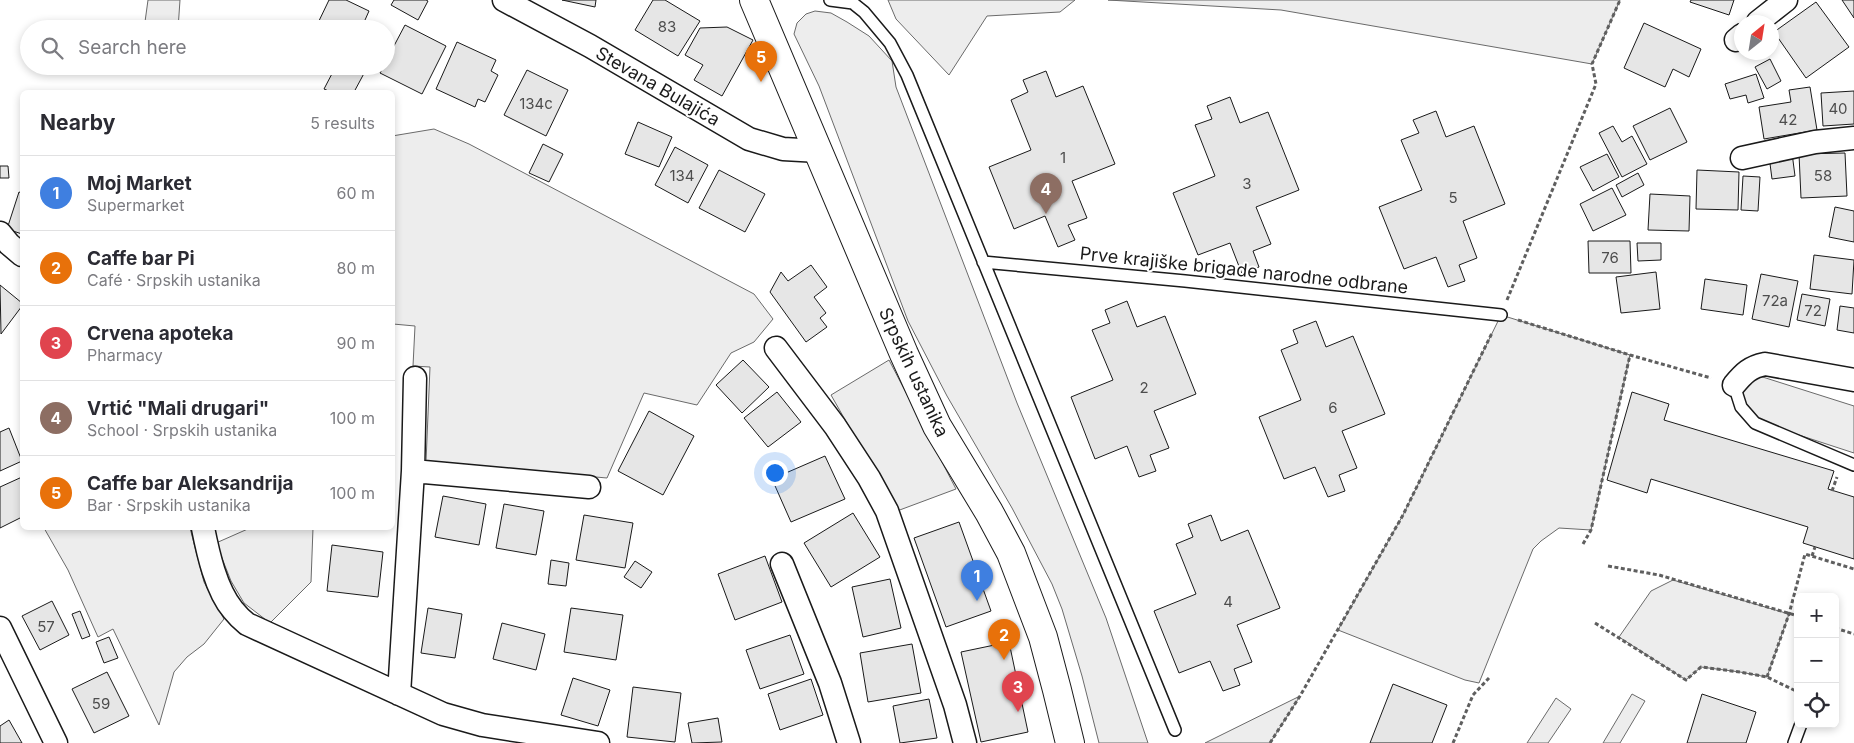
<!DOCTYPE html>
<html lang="en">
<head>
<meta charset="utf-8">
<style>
  :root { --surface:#fff; --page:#f7f7f7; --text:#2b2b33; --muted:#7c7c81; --line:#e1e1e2; --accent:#ea580c }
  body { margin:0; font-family:Inter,sans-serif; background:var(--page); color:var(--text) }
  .controls { position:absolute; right:15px; bottom:15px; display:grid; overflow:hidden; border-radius:8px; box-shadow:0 2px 8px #0003 }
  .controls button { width:45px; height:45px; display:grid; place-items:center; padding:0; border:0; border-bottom:1px solid var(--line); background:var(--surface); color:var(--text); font:25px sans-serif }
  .compass { position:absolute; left:1734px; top:15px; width:45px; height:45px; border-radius:50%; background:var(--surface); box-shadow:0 2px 8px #0003; rotate:30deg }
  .you { position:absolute; left:774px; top:472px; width:18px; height:18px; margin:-12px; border:4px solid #fff; border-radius:50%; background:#1a73e8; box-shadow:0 0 0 8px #1a73e833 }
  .badge { display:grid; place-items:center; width:32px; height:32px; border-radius:50%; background:var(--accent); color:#fff; font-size:16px; font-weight:700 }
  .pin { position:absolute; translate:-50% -41px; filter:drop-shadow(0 1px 2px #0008) }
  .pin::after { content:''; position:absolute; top:26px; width:18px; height:15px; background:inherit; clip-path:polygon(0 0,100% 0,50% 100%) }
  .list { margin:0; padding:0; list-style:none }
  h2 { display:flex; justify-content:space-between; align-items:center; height:65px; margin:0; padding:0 20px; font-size:21px }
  h2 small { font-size:16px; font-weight:400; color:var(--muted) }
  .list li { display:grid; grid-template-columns:32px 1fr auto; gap:15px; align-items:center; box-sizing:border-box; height:75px; padding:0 20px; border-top:1px solid var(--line) }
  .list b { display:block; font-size:19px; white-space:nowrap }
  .list p { margin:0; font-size:16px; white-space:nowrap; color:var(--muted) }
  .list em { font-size:16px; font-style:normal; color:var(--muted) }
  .icon { flex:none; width:28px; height:28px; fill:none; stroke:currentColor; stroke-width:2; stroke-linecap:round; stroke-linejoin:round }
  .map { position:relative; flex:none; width:1854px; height:743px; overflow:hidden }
  .search { position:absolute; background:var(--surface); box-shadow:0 2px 8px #0003; left:20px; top:20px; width:375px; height:55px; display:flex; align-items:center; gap:12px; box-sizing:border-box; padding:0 18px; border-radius:28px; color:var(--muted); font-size:19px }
  .panel { position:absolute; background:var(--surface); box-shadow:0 2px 8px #0003; left:20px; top:90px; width:375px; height:440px; border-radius:8px }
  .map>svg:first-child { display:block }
  .built { fill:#ededed; stroke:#6a6a6a }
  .building { fill:#e6e6e6; stroke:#1a1a1a }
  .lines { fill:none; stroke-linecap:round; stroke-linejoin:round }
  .service-casing { stroke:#1a1a1a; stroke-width:14 }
  .minor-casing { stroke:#1a1a1a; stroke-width:25 }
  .tertiary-casing { stroke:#1a1a1a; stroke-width:30 }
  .path { stroke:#5f5f5f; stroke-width:3; stroke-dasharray:4 2.5; stroke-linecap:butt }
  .service { stroke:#fff; stroke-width:11 }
  .minor { stroke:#fff; stroke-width:22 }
  .tertiary { stroke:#fff; stroke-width:28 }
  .labels { text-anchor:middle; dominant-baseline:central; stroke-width:4; stroke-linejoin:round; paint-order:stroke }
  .number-label { font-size:15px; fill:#4d4d4d }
  .street-label { font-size:18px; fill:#1a1a1a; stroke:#fff }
</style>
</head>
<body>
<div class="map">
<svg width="1854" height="743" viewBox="0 0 1854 743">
  <rect width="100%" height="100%" fill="#fff"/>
  <!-- built -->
  <path class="built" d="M148 0H180L178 29H144Z
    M888 0H1075L1060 12 987 16 949 75 896 19Z
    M1108 0H1620L1592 64 1281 10Z
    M815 11 831 13 847 22 869 36 892 61 896 87 1017 403 1106 618 1148 743H1099L1082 676 1062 609 1052 584 1012 508 947 396 908 321 819 86 794 34 797 23 806 14Z
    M434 129 469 144 754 294 773 319 754 342 731 353 697 405 644 393 607 478 426 462 430 367 413 366 415 326 393 324 392 136Z
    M1501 315 1630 355 1591 530 1559 528 1541 541 1533 549 1479 683 1465 680 1338 630 1403 515Z
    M889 360 956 489 897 511 831 395Z
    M1750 373 1854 406V453L1756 421 1744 404 1739 386Z
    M44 528H190L204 582 224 619 204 644 187 657 174 672 159 725 113 629 98 637 68 570Z
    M250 528H313L311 582 270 623 244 603 231 581 216 543Z
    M1673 580 1789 614 1767 677 1740 672 1701 667 1686 680 1619 637 1651 591Z
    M1632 694 1645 701 1620 743H1603Z
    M1300 696 1270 743H1205Z
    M1556 698 1571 709 1548 743H1527Z"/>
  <!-- building -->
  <path class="building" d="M329 0H346L369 11 361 29H326L317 25Z
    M394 0H426L428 1 418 20 391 5Z
    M562 0H596L595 7Z
    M653 0H665L700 21 678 56 635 30Z
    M1691 0H1734L1729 15 1690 2Z
    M1842 0H1854V18Z
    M1816 2 1849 47 1806 78 1774 32Z
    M1644 23 1701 49 1689 77 1673 69 1665 87 1624 68Z
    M405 25 446 46 422 94 380 73 384 66H386V61Z
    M727 27 753 40 722 96 694 80 703 65 685 55 700 28Z
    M457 42 496 60 491 71 498 75 485 102 478 99 475 107 436 89Z
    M1770 59 1781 81 1767 89 1755 67Z
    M336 66H368L354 92H331L324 89Z
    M527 70 568 90 546 136 504 115Z
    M1046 71 1056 97 1083 86 1115 164 1072 181 1087 218 1068 225 1075 240 1058 247 1045 216 1014 229 989 167 1031 150 1011 100 1028 92 1023 80Z
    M1756 74 1764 98 1748 103 1746 95 1730 99 1725 84Z
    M1810 87 1817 130 1764 139 1759 107 1791 102 1789 90Z
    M1854 91V124L1823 126 1821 93Z
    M1230 97 1240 123 1268 112 1299 190 1256 207 1271 244 1253 251 1259 267 1242 274 1230 243 1198 255 1173 193 1215 176 1195 125 1212 119 1207 106Z
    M1670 108 1687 142 1650 160 1633 126Z
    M1436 111 1446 137 1474 126 1505 204 1463 221 1477 258 1459 265 1465 281 1448 287 1436 257 1404 269 1379 207 1422 190 1401 140 1419 133 1413 120Z
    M638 122 672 137 659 167 625 154Z
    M1613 126 1622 142 1632 136 1647 164 1622 177 1599 133Z
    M543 144 563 154 549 182 529 173Z
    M675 147 708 165 688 203 655 185Z
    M1792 153 1795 176 1772 179 1769 156Z
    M1845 153 1847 196 1801 198 1799 154Z
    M1607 154 1619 177 1593 191 1580 167Z
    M0 166H8L9 178H0Z
    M719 170 765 194 745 232 699 208Z
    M1697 170 1739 172 1738 210 1696 209Z
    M1638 173 1644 185 1622 197 1616 185Z
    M1743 176 1760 177 1758 211 1741 210Z
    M1612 188 1626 215 1593 231 1580 204Z
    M19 192 22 193V234L7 229Z
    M1650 194 1690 196 1689 231 1648 230Z
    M1835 207 1854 211V242L1829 237Z
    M1588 241H1630L1631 273H1589Z
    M1637 243H1661V260L1638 261Z
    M1814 255 1854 260 1852 294 1810 289Z
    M811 265 827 287 814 297 826 313 820 318 827 327 806 342 770 292 781 272 788 281Z
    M1656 272 1660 309 1621 313 1616 277Z
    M1761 274 1798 281 1789 327 1752 319Z
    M1705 279 1747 285 1743 315 1701 309Z
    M0 285 22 303V306L1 334Z
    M1802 294 1830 299 1825 326 1797 320Z
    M1127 301 1137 327 1165 316 1196 394 1154 411 1169 448 1150 455 1156 471 1139 477 1127 446 1095 459 1071 397 1113 380 1092 330 1110 323 1105 310Z
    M1840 306 1854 308V333L1837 330Z
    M1316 321 1326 347 1353 336 1385 414 1342 431 1357 468 1339 475 1345 491 1328 497 1315 467 1284 479 1259 417 1301 400 1281 350 1298 343 1293 330Z
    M743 360 769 387 742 413 716 385Z
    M777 392 801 422 768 447 744 418Z
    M1632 392 1669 404 1664 420 1834 471 1828 489 1854 497V559L1803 543 1808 527 1651 479 1647 493 1607 480Z
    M649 411 694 436 663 495 618 471Z
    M9 428 22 461 0 471V432Z
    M825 456 845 499 791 522 772 479Z
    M22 477V517L0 528V487Z
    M443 496 486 504 479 545 435 537Z
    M504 504 544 511 536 555 496 548Z
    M853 513 880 557 831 587 804 543Z
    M584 515 633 523 625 568 576 560Z
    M1211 515 1221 541 1248 530 1280 608 1237 625 1252 662 1234 669 1240 685 1223 691 1210 661 1179 673 1154 611 1196 594 1176 544 1193 537 1188 524Z
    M959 522 991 611 946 627 914 538Z
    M332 545 383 552 378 597 327 591Z
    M765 556 782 602 735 620 718 574Z
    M551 560 569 563 566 586 548 584Z
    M635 561 652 572 641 588 624 577Z
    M890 579 901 628 863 637 852 587Z
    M52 601 69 635 40 650 22 616Z
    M428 608 462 614 455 658 421 653Z
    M571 608 623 615 616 660 564 652Z
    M80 611 90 636 82 639 72 614Z
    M502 623 545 634 536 670 493 659Z
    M790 635 804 674 760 689 746 650Z
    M109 637 118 658 104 663 96 642Z
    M1009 642 1028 732 981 742 961 652Z
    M912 644 921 693 868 702 860 653Z
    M107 672 129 716 94 733 72 689Z
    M573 678 610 690 598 726 561 715Z
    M811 679 823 715 780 730 768 694Z
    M1393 684 1447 705 1432 743H1370Z
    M633 687 681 693 675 742 627 737Z
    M1702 694 1756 712 1746 743H1687Z
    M929 699 937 738 900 743 893 706Z
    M718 718 722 742 692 743 688 723Z
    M9 720 22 743H0V726Z"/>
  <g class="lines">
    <defs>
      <path id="service" d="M830 0 853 3
        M849 0 864 12 890 43 907 75 1175 730
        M983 262 1185 281 1501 315
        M1734 385 1741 407 1755 423 1854 465
        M1794 743 1801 724"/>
      <path id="minor" d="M504 0 590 46 749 139 783 149 819 151
        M1758 22 1786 0
        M1736 40 1742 35
        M1742 158 1815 142 1854 138
        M0 233 9 244 22 255
        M776 348 835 426 869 478 887 511 955 705 965 743
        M1734 385C1744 373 1750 367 1765 364L1854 380
        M413 471 415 378
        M203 528C208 553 216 590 233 610 237 615 242 620 247 624L443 714 482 725 598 743
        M782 564 830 683 849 743
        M0 628 56 743
        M399 694 413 471 589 487"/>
      <path id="tertiary" d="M754 0 904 354 937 426 989 512 1011 553 1043 637 1057 690 1070 743"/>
    </defs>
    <!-- service casing -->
    <use href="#service" class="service-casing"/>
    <!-- minor casing -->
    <use href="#minor" class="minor-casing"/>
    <!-- tertiary casing -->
    <use href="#tertiary" class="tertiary-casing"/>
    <!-- path -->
    <path class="path" d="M1507 300 1596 84 1592 64 1620 0
      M1518 320 1630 355 1711 378
      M1832 491 1837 477
      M1583 544 1591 530 1630 355
      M1812 556 1815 547
      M1608 566 1659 575 1798 616
      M1595 623 1686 680 1701 667 1740 672 1767 677 1798 692
      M1835 628 1854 634
      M1767 677 1789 614 1805 554 1854 569
      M1270 743 1300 696 1403 515 1492 333
      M1453 743 1473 695 1489 678"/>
    <!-- service -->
    <use href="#service" class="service"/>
    <!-- minor -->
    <use href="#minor" class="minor"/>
    <!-- tertiary -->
    <use href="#tertiary" class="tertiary"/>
  </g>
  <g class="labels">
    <!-- number labels -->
    <g class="number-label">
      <text x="667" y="26">83</text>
      <text x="536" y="103">134c</text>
      <text x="1838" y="108">40</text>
      <text x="1788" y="119">42</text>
      <text x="1063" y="157">1</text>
      <text x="682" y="175">134</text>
      <text x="1823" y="175">58</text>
      <text x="1247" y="183">3</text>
      <text x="1453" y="197">5</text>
      <text x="1610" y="257">76</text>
      <text x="1775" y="300">72a</text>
      <text x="1813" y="310">72</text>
      <text x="1144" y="387">2</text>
      <text x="1333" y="407">6</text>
      <text x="1228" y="601">4</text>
      <text x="46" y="626">57</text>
      <text x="101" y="703">59</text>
    </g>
    <!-- street labels -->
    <g class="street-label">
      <text transform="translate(658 86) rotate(30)">Stevana Bulajića</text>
      <text transform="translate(1244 270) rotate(6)">Prve krajiške brigade narodne odbrane</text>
      <text transform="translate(914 372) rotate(65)">Srpskih ustanika</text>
    </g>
  </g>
</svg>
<div class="controls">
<button>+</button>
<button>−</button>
<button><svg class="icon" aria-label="locate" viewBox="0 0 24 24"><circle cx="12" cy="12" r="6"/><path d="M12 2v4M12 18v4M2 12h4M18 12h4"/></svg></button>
</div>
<svg class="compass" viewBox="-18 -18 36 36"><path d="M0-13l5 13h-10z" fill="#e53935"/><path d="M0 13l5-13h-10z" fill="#7c7c81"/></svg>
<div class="you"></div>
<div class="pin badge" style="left:977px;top:601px;background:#3f7fe0">1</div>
<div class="pin badge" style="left:1004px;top:660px;background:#e8710a">2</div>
<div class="pin badge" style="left:1018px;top:712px;background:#e0444e">3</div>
<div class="pin badge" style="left:1046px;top:214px;background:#8d6e63">4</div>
<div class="pin badge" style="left:761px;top:82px;background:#e8710a">5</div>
<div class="search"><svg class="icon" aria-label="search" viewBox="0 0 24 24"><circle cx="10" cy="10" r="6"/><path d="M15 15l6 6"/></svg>Search here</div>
<section class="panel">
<h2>Nearby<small>5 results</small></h2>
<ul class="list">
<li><span class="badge" style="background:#3f7fe0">1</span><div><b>Moj Market</b><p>Supermarket</p></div><em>60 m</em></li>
<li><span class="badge" style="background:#e8710a">2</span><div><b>Caffe bar Pi</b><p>Café · Srpskih ustanika</p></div><em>80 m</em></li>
<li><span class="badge" style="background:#e0444e">3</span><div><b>Crvena apoteka</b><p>Pharmacy</p></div><em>90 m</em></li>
<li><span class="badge" style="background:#8d6e63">4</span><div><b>Vrtić &quot;Mali drugari&quot;</b><p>School · Srpskih ustanika</p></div><em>100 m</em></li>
<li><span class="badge" style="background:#e8710a">5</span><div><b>Caffe bar Aleksandrija</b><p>Bar · Srpskih ustanika</p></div><em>100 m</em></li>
</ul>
</section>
</div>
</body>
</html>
